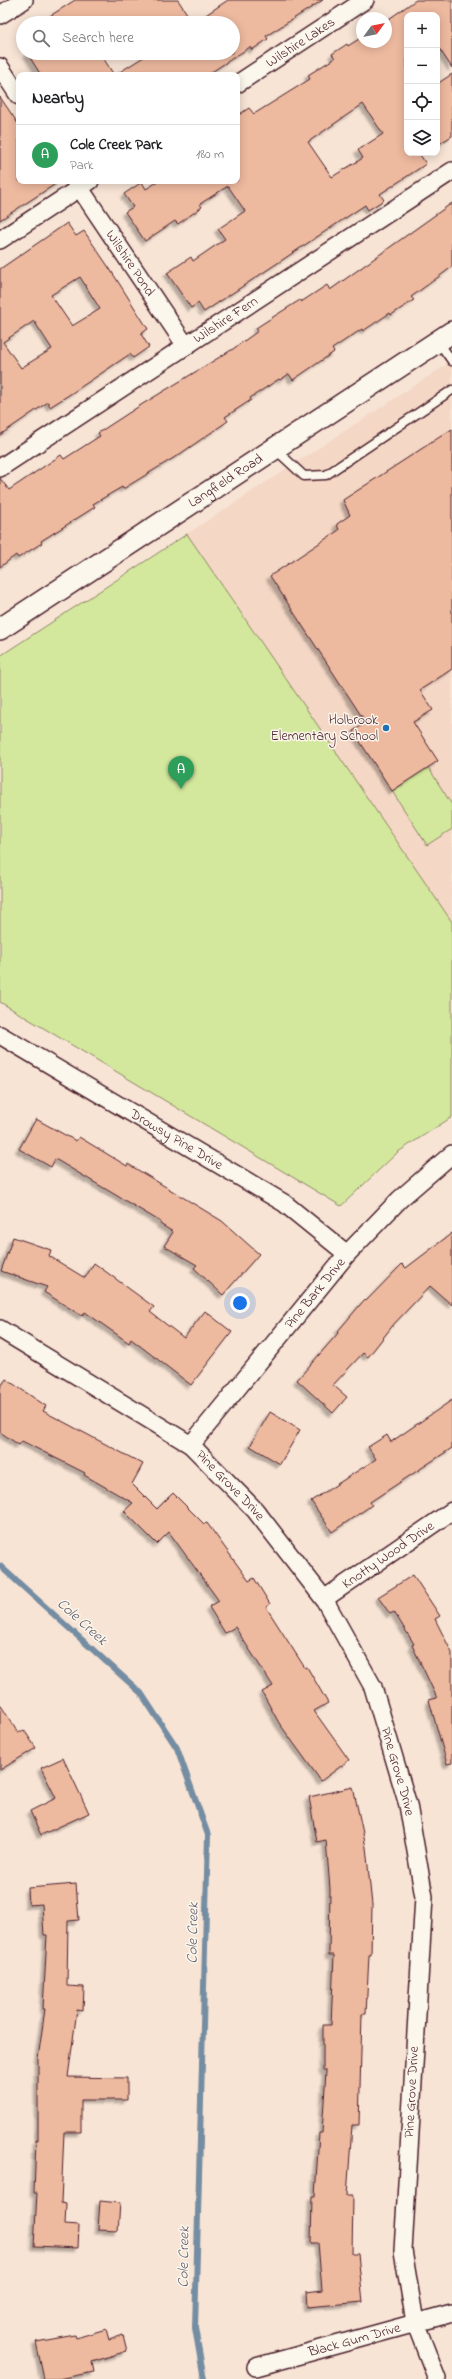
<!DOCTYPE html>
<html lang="en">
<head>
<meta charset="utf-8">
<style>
  :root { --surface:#fff; --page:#f6f6f6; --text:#202124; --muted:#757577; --line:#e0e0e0; --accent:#db2777 }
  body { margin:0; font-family:"Indie Flower",sans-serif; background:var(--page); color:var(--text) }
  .controls { position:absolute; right:12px; top:12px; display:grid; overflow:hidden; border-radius:8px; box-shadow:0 2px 10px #0003 }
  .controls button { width:36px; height:36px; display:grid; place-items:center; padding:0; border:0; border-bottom:1px solid var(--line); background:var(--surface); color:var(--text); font:20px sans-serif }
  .compass { position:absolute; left:356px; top:12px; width:36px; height:36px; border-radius:50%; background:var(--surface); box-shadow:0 2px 10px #0003; rotate:57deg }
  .you { position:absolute; left:240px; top:1303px; width:14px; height:14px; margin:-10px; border:3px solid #fff; border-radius:50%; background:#1a73e8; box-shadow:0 0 0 6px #1a73e833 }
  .badge { display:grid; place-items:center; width:26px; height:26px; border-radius:50%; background:var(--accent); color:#fff; font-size:13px; font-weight:700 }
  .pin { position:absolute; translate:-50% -33px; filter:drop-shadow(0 1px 2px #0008) }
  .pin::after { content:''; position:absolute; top:21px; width:14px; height:12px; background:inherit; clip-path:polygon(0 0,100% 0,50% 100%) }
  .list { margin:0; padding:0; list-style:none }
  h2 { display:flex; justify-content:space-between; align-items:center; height:52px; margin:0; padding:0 16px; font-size:17px }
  h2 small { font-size:13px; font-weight:400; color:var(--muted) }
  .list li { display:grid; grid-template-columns:26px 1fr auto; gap:12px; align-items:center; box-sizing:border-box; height:60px; padding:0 16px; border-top:1px solid var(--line) }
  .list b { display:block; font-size:15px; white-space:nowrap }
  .list p { margin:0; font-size:13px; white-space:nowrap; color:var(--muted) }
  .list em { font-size:13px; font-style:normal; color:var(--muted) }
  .icon { flex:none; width:22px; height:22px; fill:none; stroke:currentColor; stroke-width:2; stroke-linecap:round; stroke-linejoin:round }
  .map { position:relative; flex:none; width:452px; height:2379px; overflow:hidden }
  .search { position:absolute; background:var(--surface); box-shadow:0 2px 10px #0003; left:16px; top:16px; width:224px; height:44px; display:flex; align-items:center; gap:10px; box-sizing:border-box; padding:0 14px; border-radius:22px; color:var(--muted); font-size:15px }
  .panel { position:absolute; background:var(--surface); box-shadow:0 2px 10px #0003; left:16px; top:72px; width:224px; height:112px; border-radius:8px }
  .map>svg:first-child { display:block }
  .built { fill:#f4d7c5 }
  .green { fill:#d3e89d; stroke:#8e8464 }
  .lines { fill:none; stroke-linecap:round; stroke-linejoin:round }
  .stream { stroke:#748da2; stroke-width:6 }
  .building { fill:#edb99f; stroke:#4a1f2b; fill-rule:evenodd; filter:url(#shadow) }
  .service-casing { stroke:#4a1f2b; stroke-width:11 }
  .minor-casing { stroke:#4a1f2b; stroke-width:20 }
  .tertiary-casing { stroke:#4a1f2b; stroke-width:24 }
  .service { stroke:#fbf7ec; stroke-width:8 }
  .minor { stroke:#fbf7ec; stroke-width:17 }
  .tertiary { stroke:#fbf7ec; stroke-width:21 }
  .poi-dot { fill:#1f6fb2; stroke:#fbf7ec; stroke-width:1.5 }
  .labels { text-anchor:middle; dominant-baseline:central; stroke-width:3; stroke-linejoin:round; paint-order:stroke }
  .street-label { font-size:14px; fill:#4a1f2b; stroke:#fbf7ec }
  .poi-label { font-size:14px; fill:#4a1f2b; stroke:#fbf7ec; text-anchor:end }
  .water-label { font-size:15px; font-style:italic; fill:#5f5667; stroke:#fbf7ec }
</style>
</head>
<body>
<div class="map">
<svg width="452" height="2379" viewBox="0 0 452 2379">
  <defs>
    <filter id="shadow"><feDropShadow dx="-3.5" dy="3.5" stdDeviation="1" flood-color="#0004"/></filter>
  </defs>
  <rect width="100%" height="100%" fill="#f7e4d5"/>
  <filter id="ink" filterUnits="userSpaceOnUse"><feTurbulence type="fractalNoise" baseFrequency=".025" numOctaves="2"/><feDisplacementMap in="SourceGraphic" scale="8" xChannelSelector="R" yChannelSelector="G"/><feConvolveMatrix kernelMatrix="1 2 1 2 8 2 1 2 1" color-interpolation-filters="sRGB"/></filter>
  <g filter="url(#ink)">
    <!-- built -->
    <path class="built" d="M452 361V922L187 534Z"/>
    <!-- green -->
    <path class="green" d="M187 534 452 922V1117L398 1152 341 1206 0 1002V656Z
      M428 767 452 805V829L427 845 392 791Z"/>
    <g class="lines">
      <!-- stream -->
      <path class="stream" d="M0 1566 141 1693 177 1748 208 1835 195 2328 204 2379"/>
    </g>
    <!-- building -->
    <path class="building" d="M75 0H178L193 23H39Z
      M228 0H323L266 36 268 39 252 50 250 47 207 75H115L150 53H233V23H194Z
      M416 0H452V68L437 45V15H407V153H419L426 164 380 194 384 200 368 210 365 205 204 312 198 303 191 308 167 273 191 257 193 261 225 239 218 229 245 211 228 186 200 204 202 207 178 224 175 221 145 241 125 212 133 207 124 194 142 182 146 189 159 181H237V116L249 108 254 114 310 79 308 75 335 58 332 54 347 44 348 46 362 37V42H386V21ZM363 104 383 134 358 150 363 158 332 177 308 142Z
      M27 53H100L114 75H41Z
      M452 74V136L437 145V84Z
      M0 97 19 125V181H60L0 220Z
      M452 203V267L411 297 414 300 391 315 390 313 363 331 362 329 332 349 334 352 293 380 289 374 280 380 279 379 250 398 251 400 225 417 228 421 180 454 123 489 122 487 93 504 95 507 41 541 42 543 18 558 16 555 0 567V478L9 490 61 455 64 459 100 436 98 433 141 405 233 349 258 331 256 328 273 317 300 300 301 302 327 285 330 290Z
      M67 223 76 236 84 231 110 269 148 329 141 334 149 347 133 358 130 354 72 393 50 407 48 402 0 435V269ZM80 277 100 309 72 326 51 295ZM34 321 52 349 21 368 3 342Z
      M452 429V669L420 690 433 710 413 722 438 761 392 791 353 731 366 723 270 576 339 530 337 524 350 515 343 500Z
      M36 1119 76 1141 79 1137 127 1166 128 1164 222 1221 259 1254 223 1295 194 1268 197 1265 164 1246 173 1232 160 1224 161 1222 55 1159 51 1167 19 1149Z
      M452 1233V1305L430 1286 394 1324 368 1357 363 1353 333 1385 347 1397 333 1413 297 1380 339 1332 338 1331 365 1299 366 1301 402 1264 406 1268Z
      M13 1237 51 1250 49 1256 85 1278 94 1263 154 1307 150 1312 184 1338 205 1311 232 1332 191 1385 131 1339 129 1343 85 1312 82 1316 44 1292 47 1287 1 1271Z
      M6 1379 46 1406 43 1411 143 1464 132 1484 157 1509 173 1493 204 1524 207 1523 249 1581 254 1578 270 1604 266 1607 305 1668 307 1667 328 1703 314 1711 349 1760 321 1781 279 1723 262 1692 273 1686 235 1627 225 1633 209 1607 219 1601 169 1532 157 1544 124 1511 133 1503 84 1475 85 1473 22 1441 19 1445 0 1432V1388Z
      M452 1400V1448L370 1502 372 1505 332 1532 311 1501 376 1459 368 1447 387 1435 391 1442Z
      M270 1412 300 1430 280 1464 250 1446Z
      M413 1575 440 1616 435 1619 452 1653V1763L447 1764 429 1700 437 1698 412 1645 414 1644 394 1612 390 1614 378 1597Z
      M0 1704 18 1733 24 1730 36 1748 0 1770Z
      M63 1758 89 1813 41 1835 30 1811 56 1798 41 1768Z
      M353 1787 366 1847 372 1905 371 1955H369L366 2014H362L359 2125H352L347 2196H353L352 2254H358L363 2302 307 2307 306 2292 322 2290 318 2243H311L312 2196H315L319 2133H322L326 2071H323V2025H331L334 1955H329L330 1889 326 1840 317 1842 309 1797Z
      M76 1884 79 1920 68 1921 67 1986 84 1987 83 2011 77 2010 68 2077 127 2078V2100H81V2132H64L61 2203 66 2204 65 2224 79 2225 78 2248 34 2246 37 2193H34L36 2140H38V2059L45 2009H43L47 1935H44L42 1904 29 1905 28 1888Z
      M100 2201 120 2203 118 2231 98 2230Z
      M106 2329 109 2340 123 2335 127 2351 92 2362 94 2372 58 2379H44L36 2342 75 2335 76 2338Z"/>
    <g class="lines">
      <defs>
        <path id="service" d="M438 341 452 361
          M275 449 304 476 326 475 452 390"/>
        <g id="minor">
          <path d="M0 15 24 0"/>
          <path d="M0 67 19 96"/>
          <path id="s1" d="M237 84 365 0"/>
          <path id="s2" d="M75 181 186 346"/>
          <path d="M0 240 90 181"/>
          <path id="s3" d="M0 468 452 171"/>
          <path id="s4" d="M0 1035 284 1203 347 1254"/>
          <path id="s5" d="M0 1329 191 1445 255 1510 324 1599 373 1687 408 1805 424 1897 403 2251 415 2322 437 2379"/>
          <path id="s6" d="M191 1445 347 1254 400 1199 452 1154"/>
          <path id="s7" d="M324 1599 452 1511"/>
          <path id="s8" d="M256 2367 452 2313"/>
        </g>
        <g id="tertiary">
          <path id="s9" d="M0 629 452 332"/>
        </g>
      </defs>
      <!-- service casing -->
      <use href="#service" class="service-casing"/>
      <!-- minor casing -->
      <use href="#minor" class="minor-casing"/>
      <!-- tertiary casing -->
      <use href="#tertiary" class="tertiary-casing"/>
      <!-- service -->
      <use href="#service" class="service"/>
      <!-- minor -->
      <use href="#minor" class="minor"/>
      <!-- tertiary -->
      <use href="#tertiary" class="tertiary"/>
    </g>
  </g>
  <!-- markers -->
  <circle class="poi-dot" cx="386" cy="728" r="4"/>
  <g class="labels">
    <!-- street labels -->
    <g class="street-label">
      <text stroke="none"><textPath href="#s1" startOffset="76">Wilshire Lakes</textPath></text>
      <text stroke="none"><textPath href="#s2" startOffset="99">Wilshire Pond</textPath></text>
      <text stroke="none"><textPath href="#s3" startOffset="270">Wilshire Fern</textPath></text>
      <text stroke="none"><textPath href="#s9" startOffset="270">Langfield Road</textPath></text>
      <text stroke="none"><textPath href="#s4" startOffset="205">Drowsy Pine Drive</textPath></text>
      <text stroke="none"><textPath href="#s6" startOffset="196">Pine Bark Drive</textPath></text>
      <text stroke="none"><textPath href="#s5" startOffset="280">Pine Grove Drive</textPath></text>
      <text stroke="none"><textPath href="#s7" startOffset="78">Knotty Wood Drive</textPath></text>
      <text stroke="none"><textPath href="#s5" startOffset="616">Pine Grove Drive</textPath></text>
      <text transform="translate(412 2092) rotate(-87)">Pine Grove Drive</text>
      <text stroke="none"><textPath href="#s8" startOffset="102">Black Gum Drive</textPath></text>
    </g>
    <!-- poi labels -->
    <g class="poi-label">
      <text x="378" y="720">Holbrook<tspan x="378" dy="16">Elementary School</tspan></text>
    </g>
    <!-- water labels -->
    <g class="water-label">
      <text transform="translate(82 1622) rotate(42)">Cole Creek</text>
      <text transform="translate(193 1933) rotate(-89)">Cole Creek</text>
      <text transform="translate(184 2257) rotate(-89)">Cole Creek</text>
    </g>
  </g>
</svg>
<div class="controls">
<button>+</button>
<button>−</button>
<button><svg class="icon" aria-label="locate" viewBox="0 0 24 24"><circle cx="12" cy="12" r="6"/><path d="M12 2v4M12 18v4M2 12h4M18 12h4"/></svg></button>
<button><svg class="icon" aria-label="layers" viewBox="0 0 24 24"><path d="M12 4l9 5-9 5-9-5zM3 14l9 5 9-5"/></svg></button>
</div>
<svg class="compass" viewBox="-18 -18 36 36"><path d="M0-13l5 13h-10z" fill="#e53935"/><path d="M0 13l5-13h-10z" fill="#757577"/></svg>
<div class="you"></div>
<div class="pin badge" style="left:181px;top:789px;background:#2e9e5b">A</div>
<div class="search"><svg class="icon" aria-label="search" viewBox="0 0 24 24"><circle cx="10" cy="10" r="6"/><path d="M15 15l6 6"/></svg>Search here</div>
<section class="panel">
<h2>Nearby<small></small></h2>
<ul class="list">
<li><span class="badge" style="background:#2e9e5b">A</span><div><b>Cole Creek Park</b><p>Park</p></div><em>180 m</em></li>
</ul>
</section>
</div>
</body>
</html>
